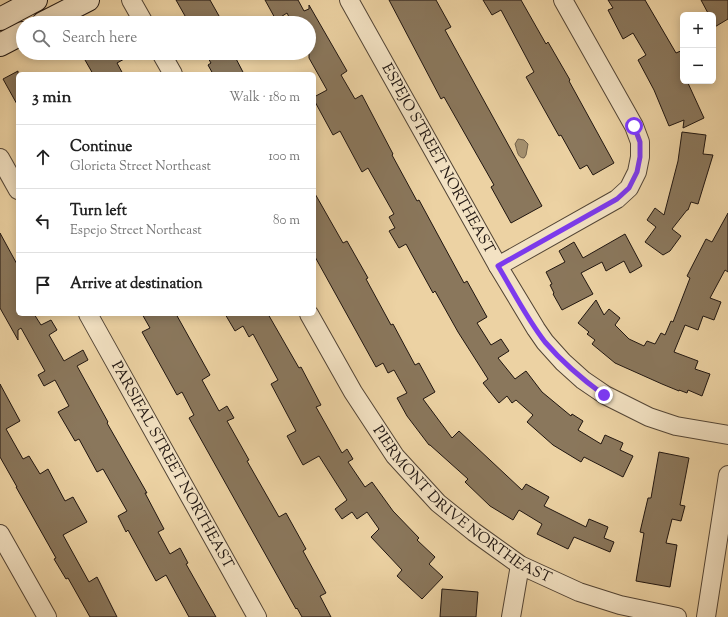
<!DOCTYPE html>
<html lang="en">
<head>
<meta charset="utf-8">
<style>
  :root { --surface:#fff; --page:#f2f2f2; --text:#222; --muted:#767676; --line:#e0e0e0 }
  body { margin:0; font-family:"Sorts Mill Goudy",serif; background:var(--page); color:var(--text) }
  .controls { position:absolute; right:12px; top:12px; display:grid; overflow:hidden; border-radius:6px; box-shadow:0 2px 10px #0003 }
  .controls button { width:36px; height:36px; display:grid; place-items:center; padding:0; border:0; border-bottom:1px solid var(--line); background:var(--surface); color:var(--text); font:20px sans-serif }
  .stop { position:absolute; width:12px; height:12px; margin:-9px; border:3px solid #7c3aed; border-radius:50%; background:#fff }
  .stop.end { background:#7c3aed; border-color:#fff; box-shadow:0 1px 4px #0008 }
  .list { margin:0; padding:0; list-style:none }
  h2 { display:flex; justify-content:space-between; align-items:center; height:52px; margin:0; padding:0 16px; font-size:17px }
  h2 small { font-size:13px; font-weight:400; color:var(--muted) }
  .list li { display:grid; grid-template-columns:26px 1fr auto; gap:12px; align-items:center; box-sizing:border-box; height:64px; padding:0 16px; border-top:1px solid var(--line) }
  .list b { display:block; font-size:15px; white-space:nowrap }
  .list p { margin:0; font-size:13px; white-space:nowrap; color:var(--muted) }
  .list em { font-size:13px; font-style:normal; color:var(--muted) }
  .icon { flex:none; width:22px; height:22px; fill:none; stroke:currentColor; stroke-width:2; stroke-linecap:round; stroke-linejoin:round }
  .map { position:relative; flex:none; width:728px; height:617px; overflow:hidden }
  .search { position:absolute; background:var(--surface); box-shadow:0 2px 10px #0003; left:16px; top:16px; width:300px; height:44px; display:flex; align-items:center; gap:10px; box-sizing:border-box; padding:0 14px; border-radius:22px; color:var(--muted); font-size:15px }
  .panel { position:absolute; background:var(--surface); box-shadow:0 2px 10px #0003; left:16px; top:72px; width:300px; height:244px; border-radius:6px }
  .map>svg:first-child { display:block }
  .water { fill:#a69271; stroke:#70604a }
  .building { fill:#8a775c; stroke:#1f1510 }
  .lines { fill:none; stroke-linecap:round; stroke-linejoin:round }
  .street-casing { stroke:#524435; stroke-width:20 }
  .secondary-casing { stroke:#1f1510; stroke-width:24 }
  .street { stroke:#f3e2c3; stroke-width:18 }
  .secondary { stroke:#f3e2c3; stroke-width:22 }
  .route { stroke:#7c3aed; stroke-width:5 }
  .labels { text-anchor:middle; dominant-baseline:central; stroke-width:3; stroke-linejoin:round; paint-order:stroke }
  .street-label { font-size:15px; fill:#1f1510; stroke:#f3e2c3 }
</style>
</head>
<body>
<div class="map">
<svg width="728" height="617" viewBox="0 0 728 617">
  <rect width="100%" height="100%" fill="#ecd2a3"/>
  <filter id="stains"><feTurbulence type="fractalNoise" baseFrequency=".005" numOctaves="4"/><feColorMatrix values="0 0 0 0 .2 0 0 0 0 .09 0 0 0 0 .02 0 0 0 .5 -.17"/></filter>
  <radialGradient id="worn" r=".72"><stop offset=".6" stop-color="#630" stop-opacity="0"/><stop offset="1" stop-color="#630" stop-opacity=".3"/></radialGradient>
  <!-- water -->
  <path class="water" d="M518 139 524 140 528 144 526 155 524 158C517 158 517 149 515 144Z"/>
  <!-- building -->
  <path class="building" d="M176 0H210L223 23H189Z
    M265 0H298L304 11 309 9V5L347 71 341 75 355 99 362 95 393 154 392 155 417 201 419 200 464 283 467 281 487 317 477 323 491 345 501 339 509 351 498 358 515 379 526 371 542 392 571 416 572 414 583 421 578 430 601 444 605 435 623 443 620 450 633 456 623 477 584 457 581 462 553 445 527 422 533 415 516 400 512 403 507 396 499 403 483 383 488 379 458 332 435 291 433 293 406 244 399 248 389 231 395 228 389 217 394 214 368 168 362 172 340 131 333 135 314 100V97L327 90 309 58V23H283L290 19 287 13 276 20Z
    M389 0H436L451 27 445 30 542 206 511 223 491 187 494 185 444 97 441 99Z
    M483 0H521L546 44 548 42 570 80 569 81 614 163 593 175 587 165 580 169 561 135 559 136 526 77 534 72 501 10 492 15Z
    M608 0H645L676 53 683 50V81H687L704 118 683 128 684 120 669 126 654 90 638 60 646 55 633 33 623 39 608 10 613 8Z
    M701 0H728V19L713 28V15H709Z
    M81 53H135L117 63 123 74H93Z
    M205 53H233L244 74H213L208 65 211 63Z
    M18 71V106L3 79Z
    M682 132 706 135 703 154 713 155 698 204 691 202 688 210H687L672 229 681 236 670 251 663 255 645 242 656 227 647 220 655 208 664 215 678 161Z
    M314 192 343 243 347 241 368 278 366 279 391 325 393 324 415 365 419 363 435 392 423 399 452 438 459 431 522 490 526 484 549 497 544 506 586 527 589 519 608 527 604 538 614 542 610 552 574 537 568 549 537 534 542 524 519 510 513 520 490 506 465 482 468 479 430 445H429L407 416 397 398 407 393 394 370 388 373 383 363 376 367 314 255Z
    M728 213V272L725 270 710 298 721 302 714 320 703 316 698 330 685 325 674 352 698 361 695 369 710 374 702 396 688 390 687 393 679 390V391L662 384 615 363 592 344 595 340 587 334 589 332 578 323 596 300 604 315 609 309 620 318 615 325 629 339 644 346 647 341 655 344 661 333 665 335 671 321 673 322 690 278 687 276 706 239 712 242Z
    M0 233 18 266V314H34L41 325 51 320 57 330 49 335 64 361 83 350 88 360 77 366 108 422 107 423 147 493H145L164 529 158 532 170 554 180 548 188 563 186 564 216 617H189L166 575 156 581 128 530 126 532 118 516 127 511 103 469 97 472 79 439 75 441 58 412 69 406 55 380 44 386 38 375 45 371 21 328 18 330V340L0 308Z
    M625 234 642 266 630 273 624 261 606 271 602 262 581 273 593 294 562 310 553 294 554 293 550 285 552 284 546 272 565 262 559 251 574 242 583 258Z
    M142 314H176L210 375 202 380 219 411 227 406 234 418 227 421 249 460 247 461 279 517 286 513 306 549 303 551 326 593 320 596 331 617H302L297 608 296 609 189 418 194 415 182 392 177 395 142 332 150 328Z
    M225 314H268L299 368 301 367 321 405 316 407 342 453 347 449 353 459 348 462 365 487 372 482 393 511 419 538 417 540 435 557 429 564 443 577 422 599 397 576 402 570 371 537 379 529 367 512 357 519 352 512 342 519 335 509 347 500 319 456 303 465 287 436 296 431 271 384 278 380 253 334 249 337 243 326 235 331Z
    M0 384 20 421 6 429 23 459 29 456 40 474 48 469 65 501 73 497 87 522 63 535 89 582 97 577 117 617H90L68 578 66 579 54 559 56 558 16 487H17L0 457Z
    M659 452 689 458 680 505 685 506 681 521 672 519 666 543 677 545 670 587 636 581 644 533 640 532 648 498H651Z
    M442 589 478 592 476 617H440Z"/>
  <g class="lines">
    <defs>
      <g id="street">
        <path d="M131 0 144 23"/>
        <path id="s1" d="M349 0 498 266 536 329 545 342 563 362 583 380 605 395 649 417 676 426 728 435"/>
        <path d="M161 53 173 74"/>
        <path d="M0 158 18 190"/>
        <path d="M498 266 617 199 629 188 637 172 640 157V142L634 126 563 0"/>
        <path id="s2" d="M88 314 257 617"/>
        <path id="s3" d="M309 314 353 392 395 456 438 503 474 532 520 565 579 592 620 605 677 617"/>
        <path d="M0 534 47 617"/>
        <path d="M511 617 520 565"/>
        <path d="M706 617 728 475"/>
      </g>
      <path id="secondary" d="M0 19 36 0
        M43 23 88 0
        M0 45 23 33"/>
    </defs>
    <!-- street casing -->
    <use href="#street" class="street-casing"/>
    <!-- secondary casing -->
    <use href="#secondary" class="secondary-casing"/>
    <!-- street -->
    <use href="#street" class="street"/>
    <!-- secondary -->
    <use href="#secondary" class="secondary"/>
  </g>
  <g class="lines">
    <!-- route -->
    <path class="route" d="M604 395C582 379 563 363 545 342 527 319 513 291 498 266L617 199 629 188 637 172 640 157V142L634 126"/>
  </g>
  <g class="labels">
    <!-- street labels -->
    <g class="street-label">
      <text stroke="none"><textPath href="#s1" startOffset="182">ESPEJO STREET NORTHEAST</textPath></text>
      <text stroke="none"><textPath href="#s2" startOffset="173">PARSIFAL STREET NORTHEAST</textPath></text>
      <text stroke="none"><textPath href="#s3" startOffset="249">PIERMONT DRIVE NORTHEAST</textPath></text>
    </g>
  </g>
  <rect width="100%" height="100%" filter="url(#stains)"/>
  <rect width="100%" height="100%" fill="url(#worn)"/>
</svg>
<div class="controls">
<button>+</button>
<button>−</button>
</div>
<div class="stop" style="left:634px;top:126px"></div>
<div class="stop end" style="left:604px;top:395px"></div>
<div class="search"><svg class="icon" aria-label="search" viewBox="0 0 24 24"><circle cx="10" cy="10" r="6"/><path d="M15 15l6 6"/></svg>Search here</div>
<section class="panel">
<h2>3 min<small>Walk · 180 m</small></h2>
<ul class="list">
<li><svg class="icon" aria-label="ahead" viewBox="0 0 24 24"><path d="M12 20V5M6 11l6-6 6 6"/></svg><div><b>Continue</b><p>Glorieta Street Northeast</p></div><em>100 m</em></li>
<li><svg class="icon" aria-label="left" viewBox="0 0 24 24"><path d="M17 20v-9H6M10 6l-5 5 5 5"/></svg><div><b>Turn left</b><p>Espejo Street Northeast</p></div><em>80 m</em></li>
<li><svg class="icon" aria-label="arrive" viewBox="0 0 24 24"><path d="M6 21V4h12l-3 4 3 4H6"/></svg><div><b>Arrive at destination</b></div></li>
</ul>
</section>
</div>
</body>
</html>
